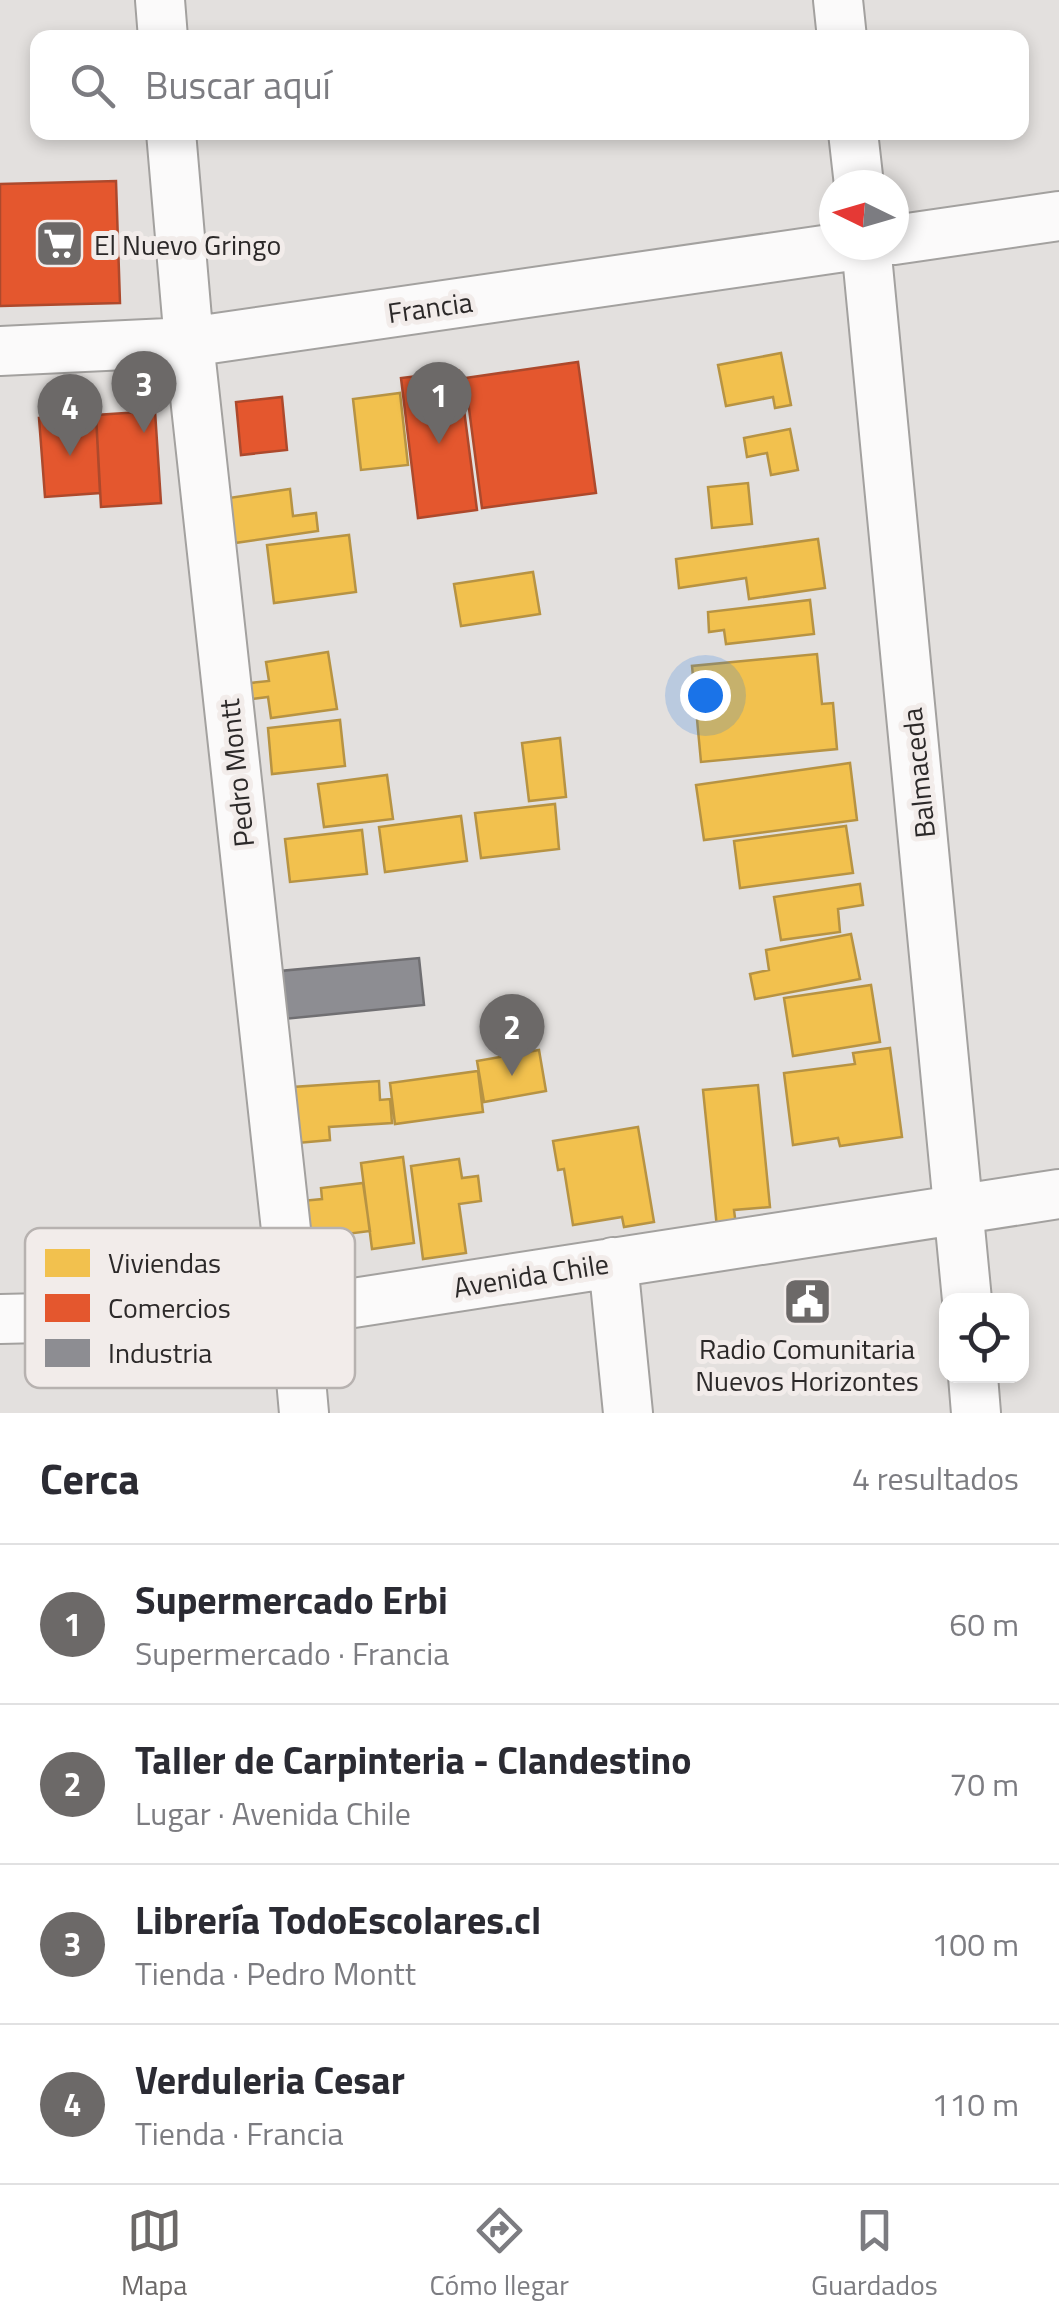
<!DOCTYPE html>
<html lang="es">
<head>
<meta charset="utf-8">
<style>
  :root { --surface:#fff; --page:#f2f2f3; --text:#2b2b33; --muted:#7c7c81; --line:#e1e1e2; --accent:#6c6968 }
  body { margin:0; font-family:"Titillium Web",sans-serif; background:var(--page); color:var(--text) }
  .controls { position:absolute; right:30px; bottom:30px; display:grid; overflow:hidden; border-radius:20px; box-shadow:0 5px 15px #0003 }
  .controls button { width:90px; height:90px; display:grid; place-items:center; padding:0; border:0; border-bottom:2px solid var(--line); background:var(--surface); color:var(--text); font:50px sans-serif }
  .compass { position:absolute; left:819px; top:170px; width:90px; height:90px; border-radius:50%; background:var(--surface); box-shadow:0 5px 15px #0003; rotate:275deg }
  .you { position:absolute; left:705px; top:695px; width:35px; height:35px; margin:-25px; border:8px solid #fff; border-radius:50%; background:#1a73e8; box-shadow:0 0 0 15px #1a73e833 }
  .badge { display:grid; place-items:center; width:65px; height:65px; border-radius:50%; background:var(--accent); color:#fff; font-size:32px; font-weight:700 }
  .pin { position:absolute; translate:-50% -82px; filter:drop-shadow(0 2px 5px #0008) }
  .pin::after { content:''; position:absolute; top:52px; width:35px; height:30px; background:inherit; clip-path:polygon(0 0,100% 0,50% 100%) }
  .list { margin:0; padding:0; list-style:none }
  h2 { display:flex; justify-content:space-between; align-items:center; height:130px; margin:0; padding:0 40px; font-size:42px }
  h2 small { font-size:32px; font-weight:400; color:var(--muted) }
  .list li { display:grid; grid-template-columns:65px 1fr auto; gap:30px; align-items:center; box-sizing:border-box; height:160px; padding:0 40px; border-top:2px solid var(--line) }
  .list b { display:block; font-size:38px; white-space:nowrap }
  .list p { margin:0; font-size:32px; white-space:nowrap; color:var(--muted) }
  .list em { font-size:32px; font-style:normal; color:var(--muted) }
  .icon { flex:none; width:55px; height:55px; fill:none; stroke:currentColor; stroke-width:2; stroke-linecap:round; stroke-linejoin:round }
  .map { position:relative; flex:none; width:1059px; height:1413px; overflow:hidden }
  .search { position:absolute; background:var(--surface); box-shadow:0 5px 15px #0003; left:30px; right:30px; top:30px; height:110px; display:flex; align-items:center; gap:25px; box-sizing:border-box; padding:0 35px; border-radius:20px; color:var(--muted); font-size:38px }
  .sheet { height:770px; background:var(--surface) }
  nav { display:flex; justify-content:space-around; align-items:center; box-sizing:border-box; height:140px; border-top:2px solid var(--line); background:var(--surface); font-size:28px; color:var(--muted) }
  nav a { display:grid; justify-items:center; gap:5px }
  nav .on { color:var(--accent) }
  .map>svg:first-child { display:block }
  .homes { fill:#f2c14e; stroke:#b79343; stroke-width:2.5 }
  .shops { fill:#e4572e; stroke:#ad492c; stroke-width:2.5 }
  .industry { fill:#8d8d92; stroke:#706f72; stroke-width:2.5 }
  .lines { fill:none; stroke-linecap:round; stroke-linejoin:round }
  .minor-casing { stroke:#a3a19f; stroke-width:52 }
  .minor { stroke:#fbfafa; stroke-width:48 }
  .labels { text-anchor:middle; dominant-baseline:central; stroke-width:10; stroke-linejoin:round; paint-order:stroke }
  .poi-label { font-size:28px; fill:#2c2929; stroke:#f2ecea; text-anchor:start }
  .street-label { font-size:28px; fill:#2c2929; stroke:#f2ecea }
  .key { fill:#f2ecea; stroke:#b7b2b0; stroke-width:2.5 }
  .key-label { font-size:28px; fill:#2c2929 }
</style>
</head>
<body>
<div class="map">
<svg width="1059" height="1413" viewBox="0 0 1059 1413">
  <rect width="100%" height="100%" fill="#e3e0de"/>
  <!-- homes -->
  <path class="homes" d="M781 353 791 405 775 408 773 397 726 406 718 365Z
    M400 393 408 465 361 470 353 399Z
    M790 429 798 470 771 475 767 453 747 457 744 438Z
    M748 483 752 524 712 528 708 487Z
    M290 489 293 516 316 513 318 531 235 543 229 498Z
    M349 535 356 592 274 603 267 545Z
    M818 539 825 588 749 599 746 578 679 588 676 559Z
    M533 572 540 614 461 626 454 584Z
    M810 600 814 634 726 644 724 630 709 632 708 612Z
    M328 652 337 709 271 718 268 697 252 699 250 683 269 681 266 662Z
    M817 654 822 704 833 703 837 749 701 762 692 666Z
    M340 720 345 766 272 774 268 728Z
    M560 738 566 797 529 801 522 743Z
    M850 763 857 820 704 840 696 785Z
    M387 775 393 819 324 827 318 784Z
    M555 804 559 849 481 858 475 813Z
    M461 816 467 861 385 872 379 827Z
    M846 826 853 873 740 888 734 841Z
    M362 830 367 874 290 882 285 839Z
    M860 884 863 905 838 909 840 932 781 940 774 897Z
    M851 934 860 979 755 999 750 974 769 970 766 950Z
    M871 985 880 1042 793 1056 784 998Z
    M890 1048 902 1137 840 1146 838 1138 793 1145 784 1073 855 1064 853 1053Z
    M539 1050 546 1091 484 1102 477 1061Z
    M478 1071 483 1112 395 1124 390 1083Z
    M379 1081 380 1100 390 1099 392 1123 329 1127 330 1140 298 1143 293 1087Z
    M758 1085 770 1207 734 1210 736 1226 717 1228 703 1090Z
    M638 1127 654 1222 624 1227 622 1217 573 1225 564 1169 558 1170 553 1141Z
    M403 1157 414 1243 372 1249 361 1163Z
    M459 1159 462 1178 478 1176 481 1201 459 1204 466 1253 423 1259 411 1166Z
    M363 1183 370 1231 346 1234 351 1271 329 1273 323 1232 306 1235 301 1201 322 1199 321 1188Z"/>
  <!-- shops -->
  <path class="shops" d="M116 181 120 303 0 306V184Z
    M578 362 596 493 482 508 465 378Z
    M459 371 477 510 418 518 401 378Z
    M282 397 287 450 241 455 236 402Z
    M155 411 161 503 101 507 96 415Z
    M96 415 100 493 45 497 39 418Z"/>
  <!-- industry -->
  <path class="industry" d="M419 958 424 1005 284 1019 280 971Z"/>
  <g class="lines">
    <defs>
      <path id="minor" d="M160 0 163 38
        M838 0 842 38
        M171 132 189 342 295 1312 304 1413
        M853 132 859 185
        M894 240 1059 216
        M866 245 967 1300
        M0 351 189 342 858 245
        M613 1262 628 1413
        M0 1319 295 1312 1059 1194
        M973 1376 976 1413"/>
    </defs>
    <!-- minor casing -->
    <use href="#minor" class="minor-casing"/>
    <!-- minor -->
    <use href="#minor" class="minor"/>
  </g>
  <!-- icons -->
  <defs>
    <symbol id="supermarket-square" viewBox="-11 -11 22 22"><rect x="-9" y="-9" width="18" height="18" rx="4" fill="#6c6968" stroke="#f2ecea"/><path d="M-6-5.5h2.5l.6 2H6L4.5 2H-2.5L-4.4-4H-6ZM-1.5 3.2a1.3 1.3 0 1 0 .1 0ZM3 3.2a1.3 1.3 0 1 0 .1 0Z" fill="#fff"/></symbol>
    <symbol id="civic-square" viewBox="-11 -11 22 22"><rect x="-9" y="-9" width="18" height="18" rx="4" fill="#6c6968" stroke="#f2ecea"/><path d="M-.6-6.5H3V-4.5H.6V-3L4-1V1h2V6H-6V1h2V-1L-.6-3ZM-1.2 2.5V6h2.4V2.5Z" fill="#fff"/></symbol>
  </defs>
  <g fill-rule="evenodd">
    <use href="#supermarket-square" x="32" y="216" width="55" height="55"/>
    <use href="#civic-square" x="780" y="1274" width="55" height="55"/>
  </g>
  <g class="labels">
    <!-- poi labels -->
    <g class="poi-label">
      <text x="94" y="244">El Nuevo Gringo</text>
      <text x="807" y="1348" text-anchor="middle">Radio Comunitaria<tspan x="807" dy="32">Nuevos Horizontes</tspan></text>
    </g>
    <!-- street labels -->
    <g class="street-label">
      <text transform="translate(430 307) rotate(-8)">Francia</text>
      <text transform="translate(236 773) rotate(-96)">Pedro Montt</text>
      <text transform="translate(918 773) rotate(-96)">Balmaceda</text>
      <text transform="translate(531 1275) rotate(-9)">Avenida Chile</text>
    </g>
  </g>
  <!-- legend -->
  <rect x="25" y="1228" width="330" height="160" rx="15" class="key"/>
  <rect x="45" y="1249" width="45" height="28" fill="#f2c14e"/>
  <rect x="45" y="1294" width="45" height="28" fill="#e4572e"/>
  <rect x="45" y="1339" width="45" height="28" fill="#8d8d92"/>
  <g class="key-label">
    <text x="108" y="1273">Viviendas</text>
    <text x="108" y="1318">Comercios</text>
    <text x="108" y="1363">Industria</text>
  </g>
</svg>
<div class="controls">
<button><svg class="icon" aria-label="locate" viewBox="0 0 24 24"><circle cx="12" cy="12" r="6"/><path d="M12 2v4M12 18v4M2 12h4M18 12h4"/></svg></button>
</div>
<svg class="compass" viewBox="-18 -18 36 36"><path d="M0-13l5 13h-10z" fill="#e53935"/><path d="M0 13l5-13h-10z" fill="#7c7c81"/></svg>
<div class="you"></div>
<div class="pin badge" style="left:439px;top:444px">1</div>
<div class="pin badge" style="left:512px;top:1076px">2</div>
<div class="pin badge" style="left:144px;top:433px">3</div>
<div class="pin badge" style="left:70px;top:456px">4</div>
<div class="search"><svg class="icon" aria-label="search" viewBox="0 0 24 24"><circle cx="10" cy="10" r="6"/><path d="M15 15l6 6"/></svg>Buscar aquí</div>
</div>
<section class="sheet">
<h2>Cerca<small>4 resultados</small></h2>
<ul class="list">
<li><span class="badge">1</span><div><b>Supermercado Erbi</b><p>Supermercado · Francia</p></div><em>60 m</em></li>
<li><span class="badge">2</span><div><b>Taller de Carpinteria - Clandestino</b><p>Lugar · Avenida Chile</p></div><em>70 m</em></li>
<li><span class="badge">3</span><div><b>Librería TodoEscolares.cl</b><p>Tienda · Pedro Montt</p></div><em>100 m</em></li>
<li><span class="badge">4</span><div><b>Verduleria Cesar</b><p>Tienda · Francia</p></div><em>110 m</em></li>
</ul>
</section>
<nav>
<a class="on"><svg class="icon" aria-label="map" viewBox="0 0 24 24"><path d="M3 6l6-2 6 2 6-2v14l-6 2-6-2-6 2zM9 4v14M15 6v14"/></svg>Mapa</a>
<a><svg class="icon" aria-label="directions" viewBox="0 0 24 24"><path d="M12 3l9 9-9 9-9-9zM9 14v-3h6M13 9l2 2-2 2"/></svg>Cómo llegar</a>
<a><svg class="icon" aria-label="saved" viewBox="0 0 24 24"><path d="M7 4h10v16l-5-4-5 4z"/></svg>Guardados</a>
</nav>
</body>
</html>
